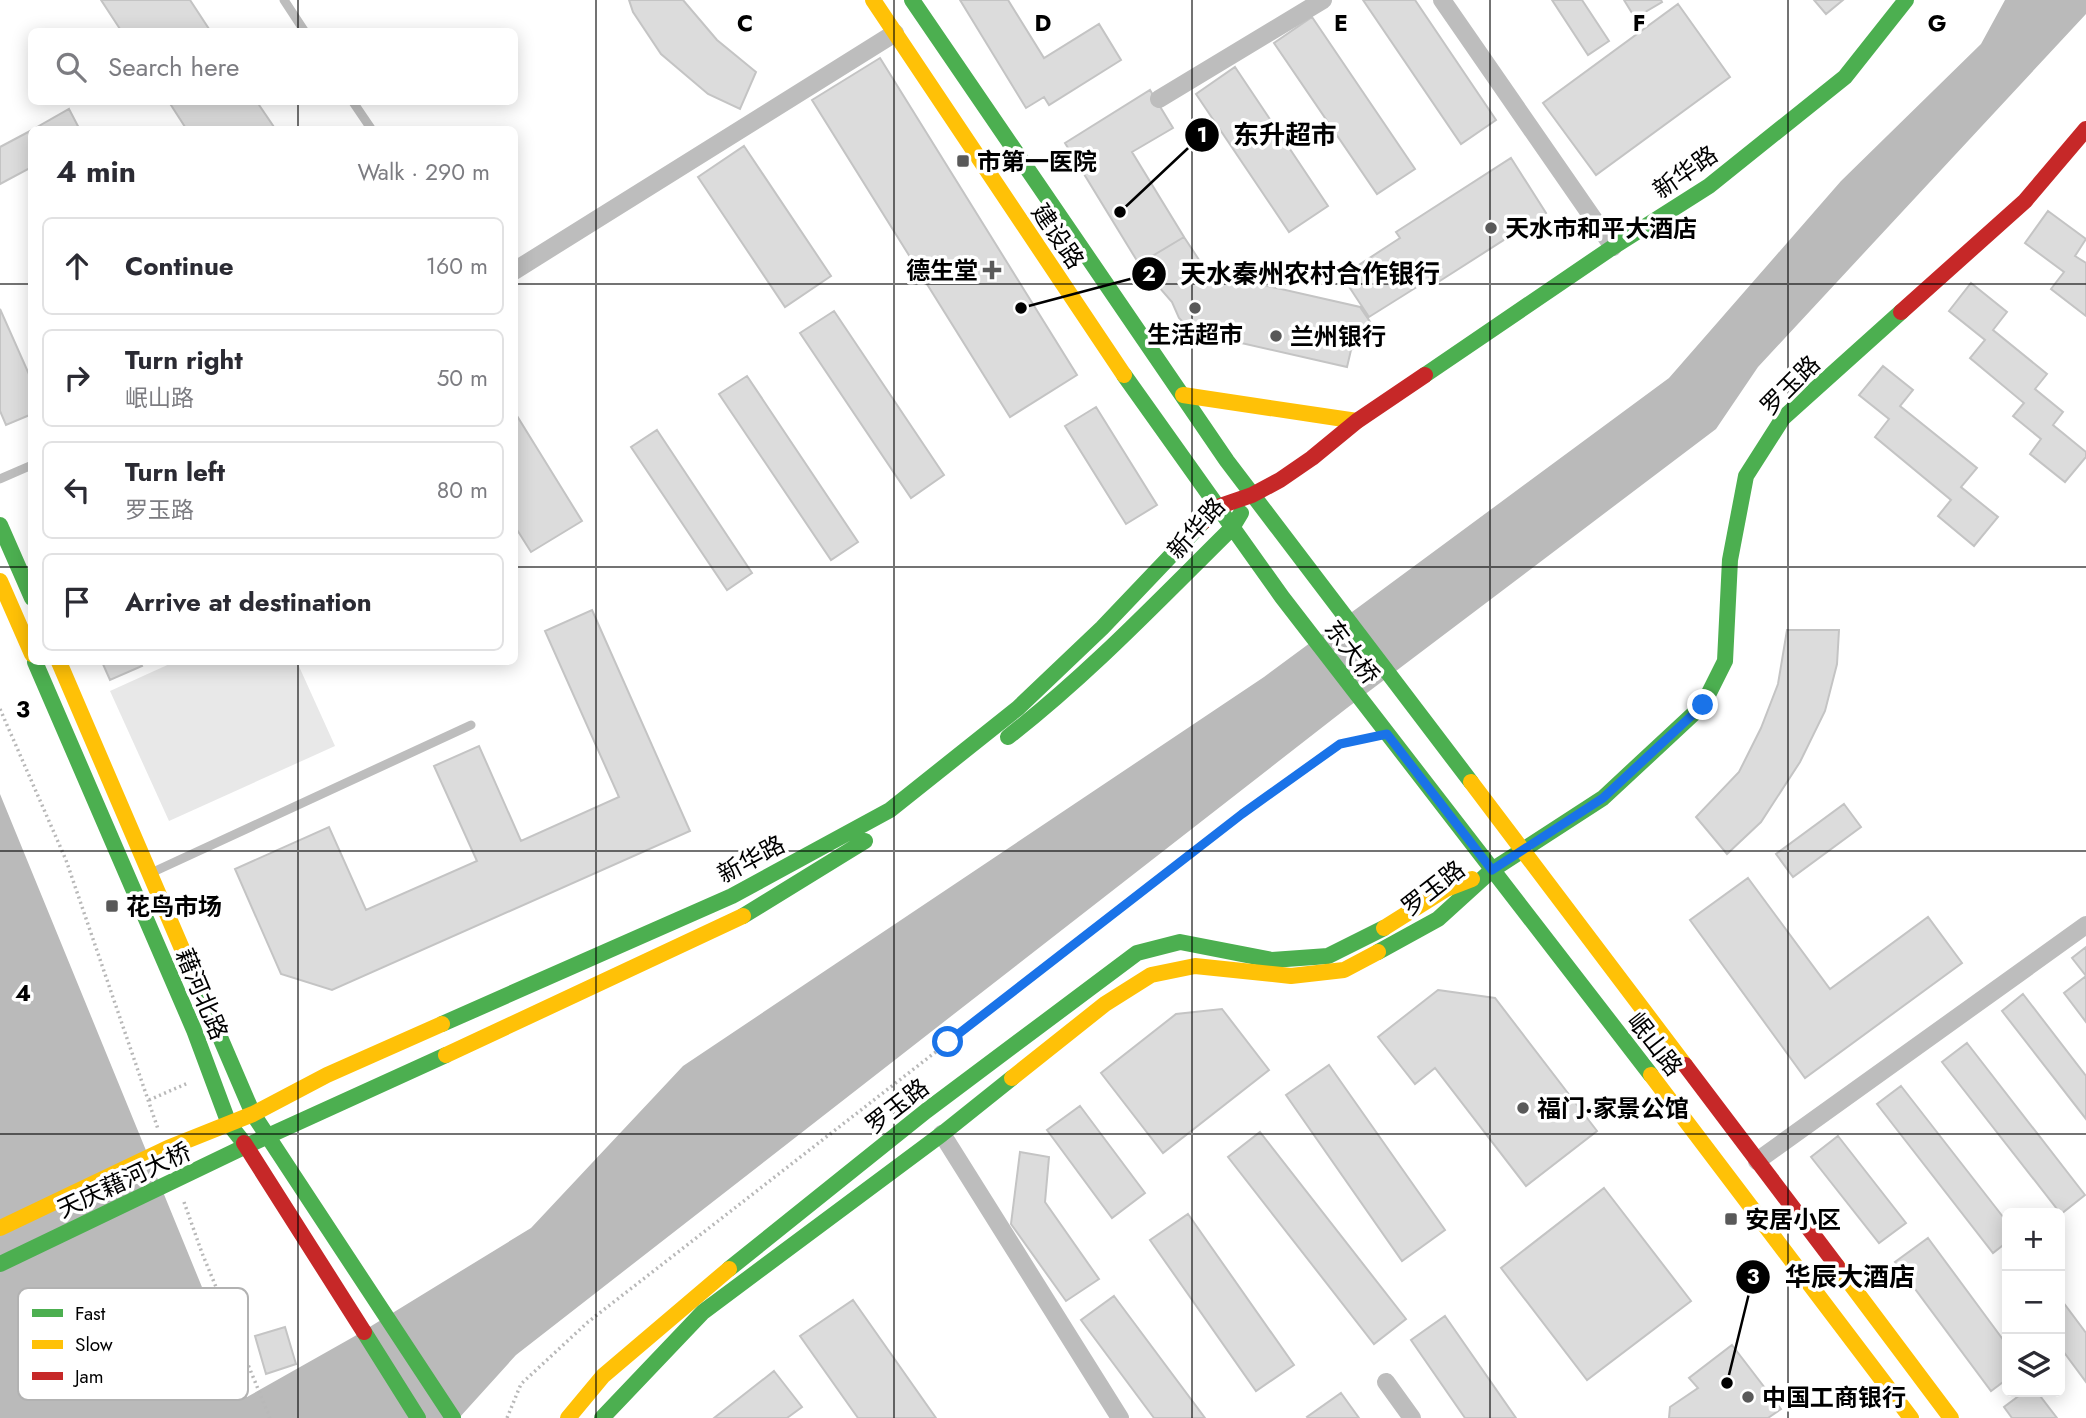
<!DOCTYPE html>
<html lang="en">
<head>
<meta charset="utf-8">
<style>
  :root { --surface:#fff; --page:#f2f2f3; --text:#2b2b33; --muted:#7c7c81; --line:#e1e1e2 }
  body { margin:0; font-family:Jost,"Noto Sans SC",sans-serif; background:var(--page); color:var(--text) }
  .controls { position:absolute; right:21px; bottom:21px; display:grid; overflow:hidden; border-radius:10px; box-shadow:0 4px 18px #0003 }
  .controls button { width:63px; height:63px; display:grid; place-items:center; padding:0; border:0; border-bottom:2px solid var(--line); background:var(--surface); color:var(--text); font:35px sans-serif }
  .stop { position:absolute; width:21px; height:21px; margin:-16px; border:5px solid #1a73e8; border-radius:50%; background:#fff }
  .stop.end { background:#1a73e8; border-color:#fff; box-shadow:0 2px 7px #0008 }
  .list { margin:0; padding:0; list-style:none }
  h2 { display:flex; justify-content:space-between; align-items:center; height:91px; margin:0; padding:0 28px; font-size:30px }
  h2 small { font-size:23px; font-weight:400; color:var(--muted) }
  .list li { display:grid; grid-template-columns:46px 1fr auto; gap:21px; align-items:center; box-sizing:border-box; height:98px; margin:0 14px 14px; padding:0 14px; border:2px solid var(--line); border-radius:10px }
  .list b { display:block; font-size:26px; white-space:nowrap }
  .list p { margin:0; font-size:23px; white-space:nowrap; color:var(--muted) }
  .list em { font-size:23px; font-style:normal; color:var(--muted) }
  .icon { flex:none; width:38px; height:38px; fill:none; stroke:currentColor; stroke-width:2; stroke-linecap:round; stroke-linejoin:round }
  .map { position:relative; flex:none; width:2086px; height:1418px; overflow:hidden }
  .search { position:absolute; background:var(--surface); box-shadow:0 4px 18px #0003; left:28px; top:28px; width:490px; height:77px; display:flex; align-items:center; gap:18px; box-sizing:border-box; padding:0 24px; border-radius:10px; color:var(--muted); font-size:26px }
  .panel { position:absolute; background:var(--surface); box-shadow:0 4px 18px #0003; left:28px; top:126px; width:490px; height:539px; border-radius:10px }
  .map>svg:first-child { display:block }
  .green { fill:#e8e8e8 }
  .water { fill:#bababa }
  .building { fill:#dcdcdc; stroke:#c4c4c4; stroke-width:2 }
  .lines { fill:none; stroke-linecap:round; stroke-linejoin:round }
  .path { stroke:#b8b8b8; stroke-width:3.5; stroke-dasharray:2 3.5; stroke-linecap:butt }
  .lane { stroke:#bdbdbd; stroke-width:9 }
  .street { stroke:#bdbdbd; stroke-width:18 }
  .fast { stroke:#4caf50; stroke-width:16 }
  .slow { stroke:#ffc107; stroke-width:16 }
  .jam { stroke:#c62828; stroke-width:16 }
  .route { stroke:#1a73e8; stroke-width:9 }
  .grid { fill:none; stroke:#000; stroke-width:2; stroke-opacity:0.55 }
  .poi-dot { fill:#595959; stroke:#fff; stroke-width:2.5 }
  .labels { text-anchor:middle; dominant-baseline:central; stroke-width:7; stroke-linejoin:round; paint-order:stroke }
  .poi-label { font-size:24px; font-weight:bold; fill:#000; stroke:#fff; text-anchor:start }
  .street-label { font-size:24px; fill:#000; stroke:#fff }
  .key { fill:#fff; stroke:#b2b2b2; stroke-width:2 }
  .key-label { font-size:19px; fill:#000 }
  .grid-label { font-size:23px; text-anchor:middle; font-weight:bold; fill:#000; stroke:#fff; stroke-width:7; stroke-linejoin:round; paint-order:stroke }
  .leader { fill:none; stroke:#000; stroke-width:2.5 }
  .callout-dot { fill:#000; stroke:#fff; stroke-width:2.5 }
  .mark-label { font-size:21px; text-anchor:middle; font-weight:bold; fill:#fff }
  .callout-label { font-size:26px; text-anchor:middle; font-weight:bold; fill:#000; stroke:#fff; stroke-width:7; stroke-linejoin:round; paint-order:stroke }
</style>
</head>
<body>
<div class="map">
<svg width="2086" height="1418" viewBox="0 0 2086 1418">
  <rect width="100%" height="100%" fill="#fff"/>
  <!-- green -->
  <path class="green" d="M174 662H297L335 746 169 821 110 691Z"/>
  <!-- water -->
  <path class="water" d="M2005 0H2086V14L1758 367 1716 429 1347 708 516 1355 459 1418H0V794L247 1397 355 1336 531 1228 683 1066 1264 677 1669 378 1841 181 1981 44Z"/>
  <!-- building -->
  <path class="building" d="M101 0H190L211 32H122Z
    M629 0H683L717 40 756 72 740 109 708 94 661 54 633 12Z
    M960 0H1008L1044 58 1099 24 1121 60 1049 105 1044 97 1026 108Z
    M1363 0H1415L1496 120 1461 144Z
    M1552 0H1582L1609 41 1588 55Z
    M1624 0H1661L1662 2 1635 18Z
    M1814 0H1843L1826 14Z
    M1678 4 1730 77 1596 175 1543 103Z
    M1312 17 1415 169 1377 194 1274 43Z
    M880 58 1077 375 1010 417 812 100Z
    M1235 67 1328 206 1289 232 1196 94Z
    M1150 90 1173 128 1132 152 1184 237 1139 264 1065 143Z
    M169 102H257L276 130H187Z
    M69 109 80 130H32Z
    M32 130V167L0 184V147Z
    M744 146 831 276 785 307 698 177Z
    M1511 158 1546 213 1432 286 1428 280 1369 317 1342 276 1400 238 1396 232Z
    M2048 211 2086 239 2075 256 2086 263V316L2051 289 2064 272 2025 243Z
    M1184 237 1207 272 1360 307 1377 332 1351 350 1347 367 1193 332 1179 318 1172 302 1139 264Z
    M1971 283 2007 312 1993 330 2047 374 2035 389 2063 412 2053 425 2086 452V457L2065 482 2030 454 2041 439 2013 416 2024 403 1970 358 1985 340 1949 311Z
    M0 309 32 381V414L6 425 0 411Z
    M834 311 944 475 911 498 800 333Z
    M1883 366 1913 390 1900 406 1977 468 1961 487 1998 517 1974 546 1938 516 1951 500 1875 437 1889 419 1859 395Z
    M747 376 858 542 831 560 719 394Z
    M1096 407 1157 505 1126 524 1065 426Z
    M514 411 582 521 531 552 514 525Z
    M657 430 752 573 727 590 631 447Z
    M592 610 690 831 332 990 281 974 235 869 329 827 366 910 477 861 434 766 479 746 521 841 619 797 545 631Z
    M1787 630H1839L1837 664 1825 711 1800 762 1761 822 1727 854 1696 817 1739 772 1761 728 1778 684Z
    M102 662H140L142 666 110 680Z
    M1844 804 1861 827 1793 877 1776 854Z
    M1748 878 1830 989 1928 917 1962 963 1805 1078 1690 920Z
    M2086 947V1022L2064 993 2086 976 2072 958Z
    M1438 990 1495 998 1597 1131 1526 1186 1435 1068 1415 1084 1378 1037Z
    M2023 994 2086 1076V1119L2002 1011Z
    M1222 1009 1269 1070 1163 1153 1101 1073 1176 1014Z
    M1967 1043 2085 1195 2061 1214 1942 1062Z
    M1329 1065 1445 1230 1402 1261 1286 1095Z
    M1901 1086 2007 1222V1242L1993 1253 1877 1104Z
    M1080 1106 1145 1193 1112 1218 1047 1130Z
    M1260 1132 1406 1319 1374 1344 1228 1157Z
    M1838 1136 1906 1223 1879 1243 1811 1157Z
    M1020 1152 1049 1157 1045 1202 1099 1279 1066 1301 1011 1224Z
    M1604 1188 1691 1301 1587 1380 1501 1268Z
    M1188 1214 1294 1365 1256 1391 1150 1240Z
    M1928 1238 2007 1345V1379L1991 1391 1895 1262Z
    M1114 1296 1205 1418H1154L1081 1320Z
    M2060 1298 2086 1333V1382L2060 1347Z
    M853 1300 936 1418H858L800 1336Z
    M1445 1316 1516 1418H1465L1411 1340Z
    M285 1327 296 1364 266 1374 255 1336Z
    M1732 1345 1781 1409 1768 1418H1669L1670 1407 1698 1388 1689 1378Z
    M774 1371 802 1407 787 1418H714Z
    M2024 1392H2037L2057 1418H2012L2004 1407Z
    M1341 1393 1359 1418H1308L1307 1417Z"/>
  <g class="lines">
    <!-- path -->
    <path class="path" d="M0 709 66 860 158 1129
      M149 1100 188 1083
      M184 1202 202 1253 270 1418
      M507 1418 521 1384 588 1322 1242 814 1340 744 1361 740"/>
    <!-- lane -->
    <path class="lane" d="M284 0 305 32
      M353 102 372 130
      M0 479 32 465
      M151 873 471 725"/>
    <!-- street -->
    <path class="street" d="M1442 0 1613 247
      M1159 99 1323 0
      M514 271 895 33
      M942 1134 1120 1418
      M1757 1161 2086 925
      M1386 1382 1412 1418"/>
    <!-- fast -->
    <path class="fast" d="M912 0 1227 461 1471 782
      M1124 375 1282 597 1651 1075
      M1425 375 1613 247 1709 186 1845 77 1906 0
      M0 525 32 598
      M35 662 194 1030 229 1124 244 1143
      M1008 737C1089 674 1159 600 1232 528L1241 513
      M743 916 865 841
      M1378 952 1438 919 1492 870 1603 798 1703 705 1725 661 1730 560 1746 476 1783 418 1901 312
      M198 986 253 1114 453 1418
      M442 1024 732 896 890 810 1018 708 1102 628 1203 522
      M0 1264 246 1146 446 1055
      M729 1269 926 1111 1137 953 1180 942 1272 960 1328 956 1384 928
      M364 1332 418 1418
      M602 1418 703 1312 942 1134 1012 1078"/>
    <!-- slow -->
    <path class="slow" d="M873 0 1124 375
      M1183 395 1357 421
      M0 581 32 654
      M59 662 198 986
      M1471 782 1685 1065
      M1384 928 1446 889 1472 879
      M446 1055 743 916
      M1651 1075 1911 1418
      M1012 1078 1105 1004 1151 975 1195 966 1291 976 1344 970 1378 952
      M0 1228 168 1148 253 1114 327 1075 442 1024
      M1837 1266 1951 1418
      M568 1418 603 1376 729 1269"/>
    <!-- jam -->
    <path class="jam" d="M1901 312 2025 201 2086 129
      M1203 522 1217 507 1252 495 1280 480 1312 458 1357 421 1425 375
      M1685 1065 1837 1266
      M244 1143 364 1332"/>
  </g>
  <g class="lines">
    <!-- route -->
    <path class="route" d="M948 1042 1242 814 1340 744 1387 734 1492 870 1603 798 1703 705"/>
  </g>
  <!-- grid -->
  <path class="grid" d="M298 0V32M596 0V1418M894 0V1418M1192 0V1418M1490 0V1418M1788 0V1418M298 102V130M0 284H32M514 284H2086M0 567H32M514 567H2086M298 662V1418M0 851H2086M0 1134H2086"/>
  <!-- markers -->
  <g class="poi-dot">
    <rect x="956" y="154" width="14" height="14" rx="3.5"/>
    <circle cx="1491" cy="228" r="7"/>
    <path d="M988.5 259.5h7v7h7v7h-7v7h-7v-7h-7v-7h7z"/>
    <circle cx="1195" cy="308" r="7"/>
    <circle cx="1276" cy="336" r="7"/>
    <rect x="105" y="899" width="14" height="14" rx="3.5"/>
    <circle cx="1523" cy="1108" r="7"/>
    <rect x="1724" y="1212" width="14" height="14" rx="3.5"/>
    <circle cx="1748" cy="1397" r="7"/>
  </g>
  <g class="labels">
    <!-- poi labels -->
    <g class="poi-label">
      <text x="977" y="161">市第一医院</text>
      <text x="1505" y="228">天水市和平大酒店</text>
      <text x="978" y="270" text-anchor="end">德生堂</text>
      <text x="1195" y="334" text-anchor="middle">生活超市</text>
      <text x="1290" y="336">兰州银行</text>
      <text x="126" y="906">花鸟市场</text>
      <text x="1537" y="1108">福门·家景公馆</text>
      <text x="1745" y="1219">安居小区</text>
      <text x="1762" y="1397">中国工商银行</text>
    </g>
    <!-- street labels -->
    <g class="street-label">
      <text transform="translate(1685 172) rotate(-35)">新华路</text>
      <text transform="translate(1058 236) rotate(56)">建设路</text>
      <text transform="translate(1790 385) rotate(-45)">罗玉路</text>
      <text transform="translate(1196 528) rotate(-48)">新华路</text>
      <text transform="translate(1352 652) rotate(53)">东大桥</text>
      <text transform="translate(751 859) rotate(-28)">新华路</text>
      <text transform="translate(1433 888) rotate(-38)">罗玉路</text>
      <text transform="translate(202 994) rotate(67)">藉河北路</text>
      <text transform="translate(1655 1044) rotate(52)">岷山路</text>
      <text transform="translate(897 1106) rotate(-38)">罗玉路</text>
      <text transform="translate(124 1180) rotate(-25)">天庆藉河大桥</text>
    </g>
  </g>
  <!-- legend -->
  <rect x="18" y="1288" width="230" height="112" rx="10" class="key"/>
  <rect x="32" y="1309" width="31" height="8" fill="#4caf50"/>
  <rect x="32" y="1340" width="31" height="9" fill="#ffc107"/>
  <rect x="32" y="1372" width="31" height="8" fill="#c62828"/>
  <g class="key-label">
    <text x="75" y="1320">Fast</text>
    <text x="75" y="1351">Slow</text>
    <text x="75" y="1383">Jam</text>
  </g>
  <g class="grid-label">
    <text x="745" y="31">C</text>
    <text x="1043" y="31">D</text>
    <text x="1341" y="31">E</text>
    <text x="1639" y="31">F</text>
    <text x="1937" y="31">G</text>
    <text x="23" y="717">3</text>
    <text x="23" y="1001">4</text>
  </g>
  <!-- callouts -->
  <path class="leader" d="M1120 212L1202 135M1021 308L1149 274M1727 1383L1753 1277"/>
  <g class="callout-dot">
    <circle cx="1120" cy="212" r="7"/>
    <circle cx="1021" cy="308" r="7"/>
    <circle cx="1727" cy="1383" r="7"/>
    <circle cx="1202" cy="135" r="18"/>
    <circle cx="1149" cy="274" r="18"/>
    <circle cx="1753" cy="1277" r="18"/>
  </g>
  <g class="mark-label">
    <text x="1202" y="142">1</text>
    <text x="1149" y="281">2</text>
    <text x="1753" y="1284">3</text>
  </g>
  <g class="callout-label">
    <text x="1285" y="144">东升超市</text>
    <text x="1310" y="283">天水秦州农村合作银行</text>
    <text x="1850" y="1286">华辰大酒店</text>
  </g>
</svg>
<div class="controls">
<button>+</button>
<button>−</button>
<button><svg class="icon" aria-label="layers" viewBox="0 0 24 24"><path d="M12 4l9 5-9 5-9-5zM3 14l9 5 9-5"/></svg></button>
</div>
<div class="stop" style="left:948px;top:1042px"></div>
<div class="stop end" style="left:1703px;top:705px"></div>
<div class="search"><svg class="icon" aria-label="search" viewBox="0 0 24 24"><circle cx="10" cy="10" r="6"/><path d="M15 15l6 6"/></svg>Search here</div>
<section class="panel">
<h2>4 min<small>Walk · 290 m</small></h2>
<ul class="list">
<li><svg class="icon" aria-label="ahead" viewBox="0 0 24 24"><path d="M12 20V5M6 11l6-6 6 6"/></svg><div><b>Continue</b></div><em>160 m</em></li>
<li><svg class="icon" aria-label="right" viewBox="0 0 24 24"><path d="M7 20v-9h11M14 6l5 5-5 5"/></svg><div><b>Turn right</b><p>岷山路</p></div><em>50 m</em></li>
<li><svg class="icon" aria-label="left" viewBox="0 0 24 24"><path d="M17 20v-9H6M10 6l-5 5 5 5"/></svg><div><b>Turn left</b><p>罗玉路</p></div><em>80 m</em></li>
<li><svg class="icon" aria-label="arrive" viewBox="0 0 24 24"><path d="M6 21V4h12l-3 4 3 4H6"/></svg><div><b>Arrive at destination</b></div></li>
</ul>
</section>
</div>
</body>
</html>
